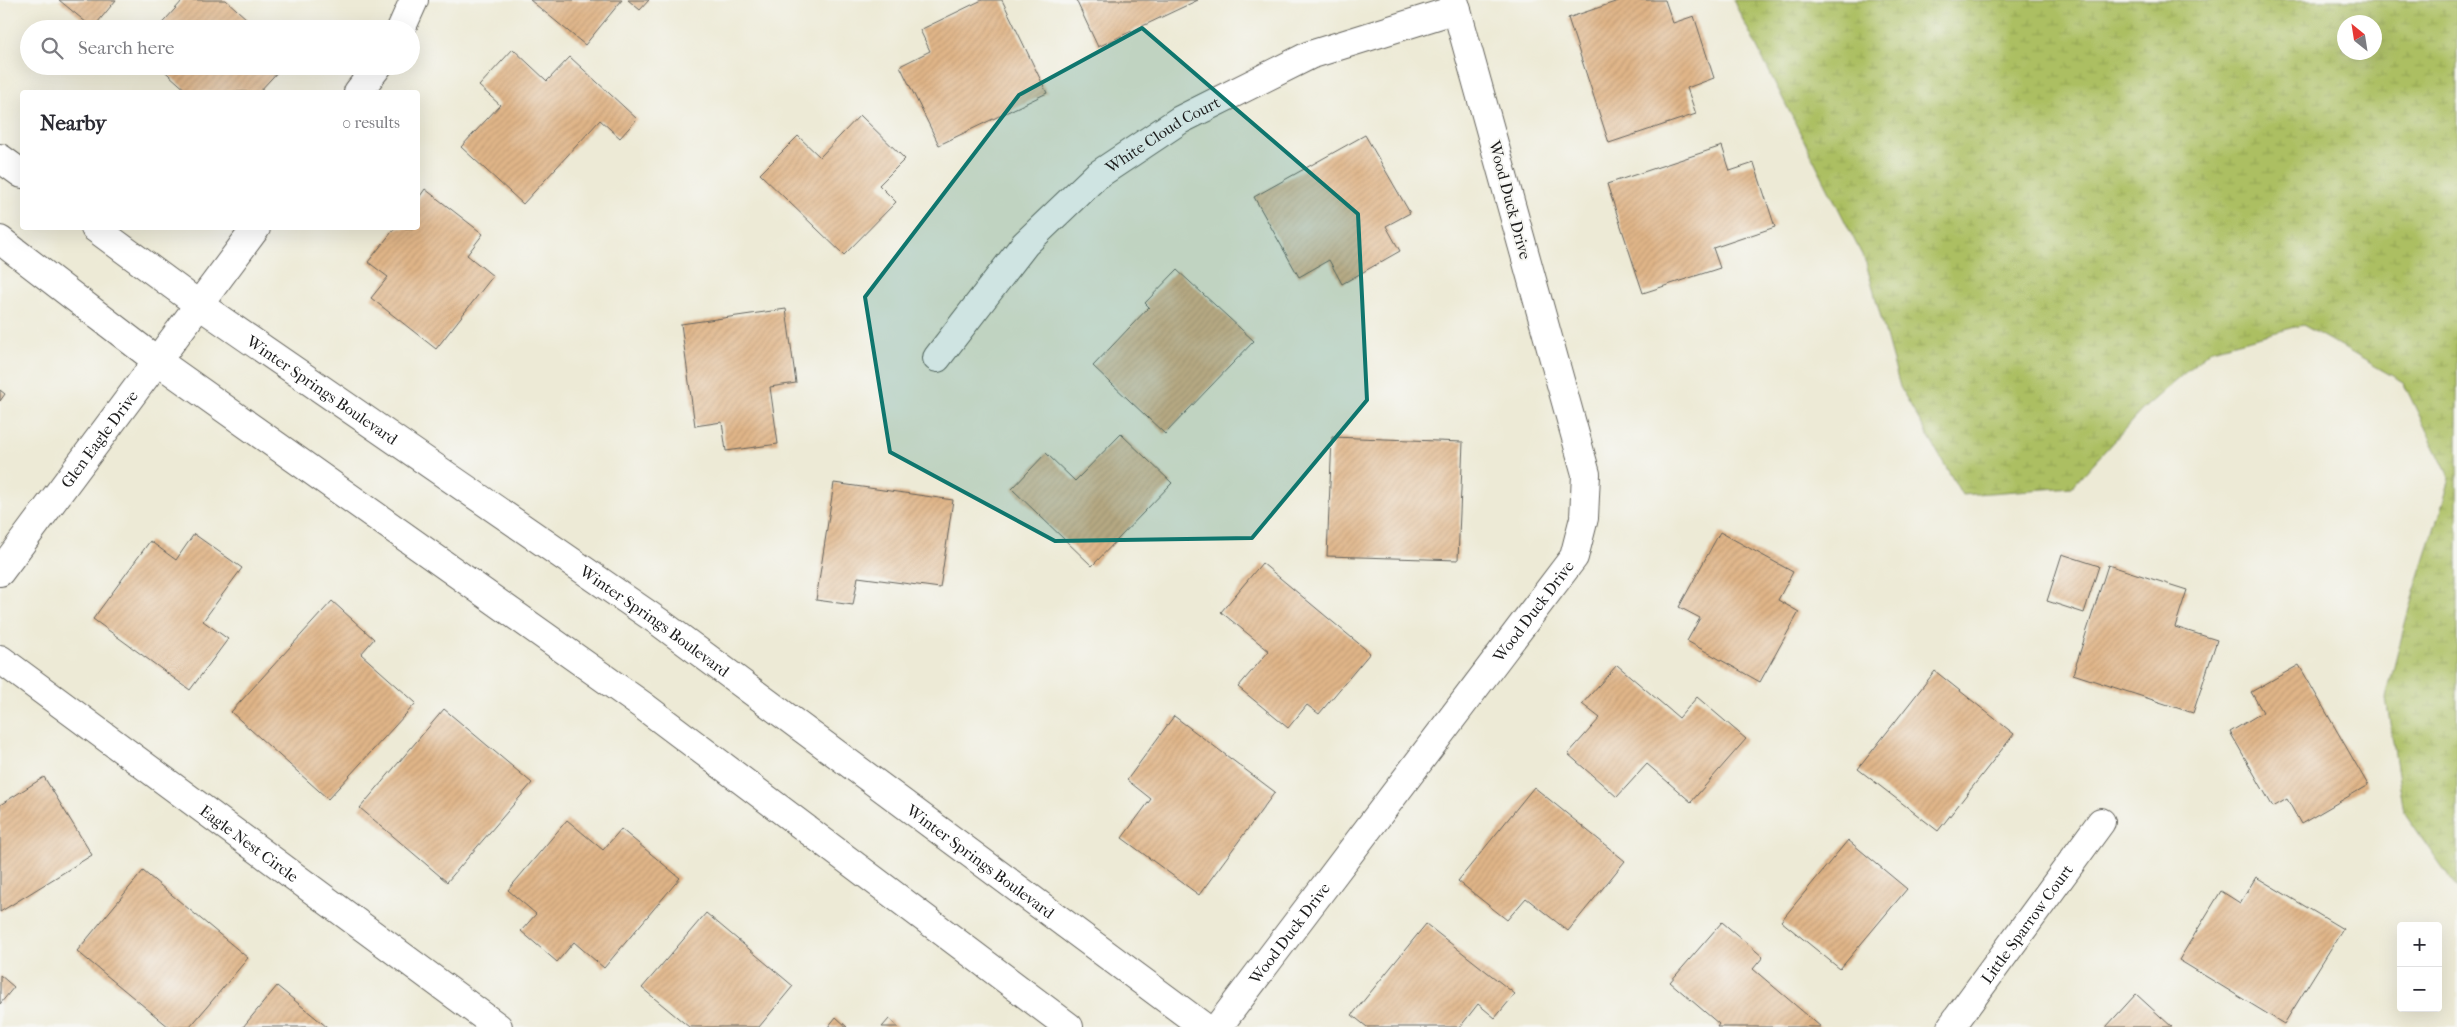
<!DOCTYPE html>
<html lang="en">
<head>
<meta charset="utf-8">
<style>
  :root { --surface:#fff; --page:#f7f7f7; --text:#2b2b33; --muted:#7c7c81; --line:#e1e1e2 }
  body { margin:0; font-family:"IM FELL French Canon",serif; background:var(--page); color:var(--text) }
  .controls { position:absolute; right:15px; bottom:15px; display:grid; overflow:hidden; border-radius:5px; box-shadow:0 5px 20px #0002 }
  .controls button { width:45px; height:45px; display:grid; place-items:center; padding:0; border:0; border-bottom:1px solid var(--line); background:var(--surface); color:var(--text); font:25px sans-serif }
  .compass { position:absolute; left:2337px; top:15px; width:45px; height:45px; border-radius:50%; background:var(--surface); box-shadow:0 5px 20px #0002; rotate:330deg }
  .list { margin:0; padding:0; list-style:none }
  h2 { display:flex; justify-content:space-between; align-items:center; height:65px; margin:0; padding:0 20px; font-size:21px }
  h2 small { font-size:16px; font-weight:400; color:var(--muted) }
  .icon { flex:none; width:28px; height:28px; fill:none; stroke:currentColor; stroke-width:2; stroke-linecap:round; stroke-linejoin:round }
  .map { position:relative; flex:none; width:2457px; height:1027px; overflow:hidden }
  .search { position:absolute; background:var(--surface); box-shadow:0 5px 20px #0002; left:20px; top:20px; width:400px; height:55px; display:flex; align-items:center; gap:12px; box-sizing:border-box; padding:0 18px; border-radius:28px; color:var(--muted); font-size:19px }
  .panel { position:absolute; background:var(--surface); box-shadow:0 5px 20px #0002; left:20px; top:90px; width:400px; height:140px; border-radius:5px }
  .map>svg:first-child { display:block }
  .wetland { fill:url(#wetland-marsh); stroke:#646e3f; fill-rule:evenodd }
  .building { fill:url(#building-hatch) }
  .lines { fill:none; stroke-linecap:round; stroke-linejoin:round }
  .minor-casing { stroke:#65645d; stroke-width:30 }
  .minor { stroke:#fff; stroke-width:28 }
  .marked { fill:#0f766e; fill-opacity:0.2; stroke:#0f766e; stroke-width:4; stroke-linejoin:round }
  .labels { text-anchor:middle; dominant-baseline:central; stroke-width:4; stroke-linejoin:round; paint-order:stroke }
  .street-label { font-size:16px; fill:#1c1c1c; stroke:#f6f6f2 }
</style>
</head>
<body>
<div class="map">
<svg width="2457" height="1027" viewBox="0 0 2457 1027">
  <defs>
    <pattern id="wetland-marsh" width="20" height="14" patternUnits="userSpaceOnUse" patternTransform="scale(1.25)"><rect width="20" height="14" fill="#acbf62"/><path d="M1 5h8M5 5V1M11 12h8M15 12V8" fill="none" stroke="#93a454"/></pattern>
    <pattern id="building-hatch" width="6" height="6" patternUnits="userSpaceOnUse" patternTransform="scale(1.25)"><rect width="6" height="6" fill="#e0b588"/><path d="M-1 1l2-2M0 6l6-6M5 7l2-2" fill="none" stroke="#c09b75"/></pattern>
  </defs>
  <rect width="100%" height="100%" fill="#f6f6f2"/>
  <filter id="ink" filterUnits="userSpaceOnUse"><feTurbulence type="fractalNoise" baseFrequency=".02" numOctaves="2"/><feDisplacementMap in="SourceGraphic" scale="10" xChannelSelector="R" yChannelSelector="G"/><feConvolveMatrix kernelMatrix="1 2 1 2 8 2 1 2 1" color-interpolation-filters="sRGB"/></filter>
  <filter id="wash" filterUnits="userSpaceOnUse"><feTurbulence type="fractalNoise" baseFrequency=".0096" numOctaves="4" result="noise"/><feDisplacementMap in="SourceGraphic" scale="20" xChannelSelector="R" yChannelSelector="G"/><feGaussianBlur stdDeviation="1.12" result="paint"/><feColorMatrix in="noise" values="0 0 0 0 0 0 0 0 0 0 0 0 0 0 0 0 0 1.4 0 .05"/><feComposite in="paint" operator="in"/></filter>
  <g filter="url(#wash)">
    <rect width="100%" height="100%" fill="#edead6"/>
    <!-- wetland -->
    <path class="wetland" d="M1733 0H2457V888L2404 812 2386 698 2409 608 2450 479 2403 382 2303 325 2212 349 2142 410 2072 487 1962 495 1900 387 1866 263ZM2344 22H2374V52H2344Z"/>
    <g id="blocks">
      <!-- building -->
      <path class="building" d="M59 0H116L93 28Z
        M183 0H226L258 29H157Z
        M530 0H622L585 45Z
        M628 0H649L640 10Z
        M982 0H1002L1047 93 939 145 900 66 930 51 920 30Z
        M1076 0H1198L1098 47Z
        M1621 0H1665L1673 23 1694 16 1714 78 1687 88 1696 114 1609 143 1568 18Z
        M513 49 547 81 570 57 637 119 620 138 600 120 523 204 461 147 500 105 479 86Z
        M159 66H283L259 92H188Z
        M860 115 905 159 879 185 896 202 844 255 760 174 798 136 820 157Z
        M1365 135 1410 213 1386 226 1400 251 1342 284 1329 260 1299 277 1254 197Z
        M1722 146 1730 171 1754 163 1775 227 1713 248 1720 268 1643 293 1607 184Z
        M425 189 483 234 467 255 493 276 436 349 371 298 388 277 368 262 395 228H418V199Z
        M1177 270 1254 341 1165 434 1093 366 1149 307 1145 303Z
        M786 309 796 383 770 387 778 444 726 451 722 422 695 426 681 324Z
        M0 390 5 394 0 401Z
        M1121 434 1172 483 1092 566 1012 489 1046 453 1075 481Z
        M1332 437 1463 442 1458 560 1327 556Z
        M834 483 953 500 940 588 858 577 853 605 816 600Z
        M1720 532 1793 572 1778 600 1799 612 1760 682 1687 641 1700 618 1679 607Z
        M194 534 242 568 203 621 228 639 190 690 93 619 150 541 176 560Z
        M2062 554 2099 566 2084 613 2047 601Z
        M1262 563 1370 653 1319 714 1307 705 1288 728 1238 687 1269 651 1221 612Z
        M2108 565 2187 590 2175 627 2217 640 2193 713 2073 674Z
        M332 601 374 639 361 654 416 703 328 799 231 712Z
        M1617 665 1679 718 1697 697 1746 739 1691 802 1647 764 1617 797 1568 754 1600 718 1582 704Z
        M2299 665 2368 785 2301 824 2287 799 2273 807 2230 732 2263 712 2251 692Z
        M1935 671 2014 734 1938 831 1858 769Z
        M444 709 532 783 447 882 360 808Z
        M1174 716 1275 792 1199 895 1122 838 1151 799 1127 780Z
        M44 777 92 855 0 912V805Z
        M1534 787 1625 861 1568 931 1526 898 1507 920 1458 881Z
        M567 820 603 850 621 829 680 878 604 968 574 942 557 962 521 931 536 914 508 890Z
        M1848 840 1907 889 1840 969 1781 921Z
        M143 871 248 958 190 1027H169L77 951Z
        M2256 877 2343 929 2284 1024 2179 960 2221 891 2240 903Z
        M706 913 793 986 759 1027H689L642 988Z
        M1722 922 1763 957 1753 969 1821 1027H1717L1719 1024 1670 982Z
        M1426 924 1515 994 1495 1018 1478 1004 1460 1027H1367L1352 1015Z
        M0 975 14 987 0 1004Z
        M277 986 327 1027H243Z
        M2136 994 2172 1027H2106Z
        M836 1017 847 1027H828Z
        M889 1019 898 1027H882Z"/>
    </g>
  </g>
  <g filter="url(#ink)">
    <use href="#blocks" fill-opacity="0" stroke="#65645d" stroke-width="1"/>
    <g class="lines">
      <defs>
        <g id="minor">
          <path d="M401 29 414 0"/>
          <path d="M358 92 378 66"/>
          <path d="M0 158 22 174"/>
          <path id="s1" d="M95 228 198 304 659 622 1204 1027"/>
          <path d="M0 240 156 360 642 705 1069 1027"/>
          <path id="s2" d="M937 358 1025 244 1096 176 1180 120 1310 55 1457 9"/>
          <path id="s3" d="M0 572 256 228"/>
          <path id="s4" d="M0 659 498 1027"/>
          <path id="s5" d="M1218 1027 1574 557 1584 518 1586 474 1454 0"/>
          <path id="s6" d="M1951 1027 2101 822"/>
        </g>
      </defs>
      <!-- minor casing -->
      <use href="#minor" class="minor-casing"/>
      <!-- minor -->
      <use href="#minor" class="minor"/>
    </g>
  </g>
  <!-- marked area -->
  <path class="marked" d="M1142 28 1358 214 1367 400 1252 538 1055 541 890 452 865 297 1019 95Z"/>
  <g class="labels">
    <!-- street labels -->
    <g class="street-label">
      <text stroke="none"><textPath href="#s2" startOffset="321">White Cloud Court</textPath></text>
      <text transform="translate(1510 200) rotate(75)">Wood Duck Drive</text>
      <text stroke="none"><textPath href="#s1" startOffset="279">Winter Springs Boulevard</textPath></text>
      <text stroke="none"><textPath href="#s3" startOffset="166">Glen Eagle Drive</textPath></text>
      <text stroke="none"><textPath href="#s5" startOffset="522">Wood Duck Drive</textPath></text>
      <text stroke="none"><textPath href="#s1" startOffset="684">Winter Springs Boulevard</textPath></text>
      <text stroke="none"><textPath href="#s4" startOffset="310">Eagle Nest Circle</textPath></text>
      <text stroke="none"><textPath href="#s1" startOffset="1089">Winter Springs Boulevard</textPath></text>
      <text stroke="none"><textPath href="#s6" startOffset="128">Little Sparrow Court</textPath></text>
      <text stroke="none"><textPath href="#s5" startOffset="118">Wood Duck Drive</textPath></text>
    </g>
  </g>
</svg>
<div class="controls">
<button>+</button>
<button>−</button>
</div>
<svg class="compass" viewBox="-18 -18 36 36"><path d="M0-13l5 13h-10z" fill="#e53935"/><path d="M0 13l5-13h-10z" fill="#7c7c81"/></svg>
<div class="search"><svg class="icon" aria-label="search" viewBox="0 0 24 24"><circle cx="10" cy="10" r="6"/><path d="M15 15l6 6"/></svg>Search here</div>
<section class="panel">
<h2>Nearby<small>0 results</small></h2>
<ul class="list">
</ul>
</section>
</div>
</body>
</html>
